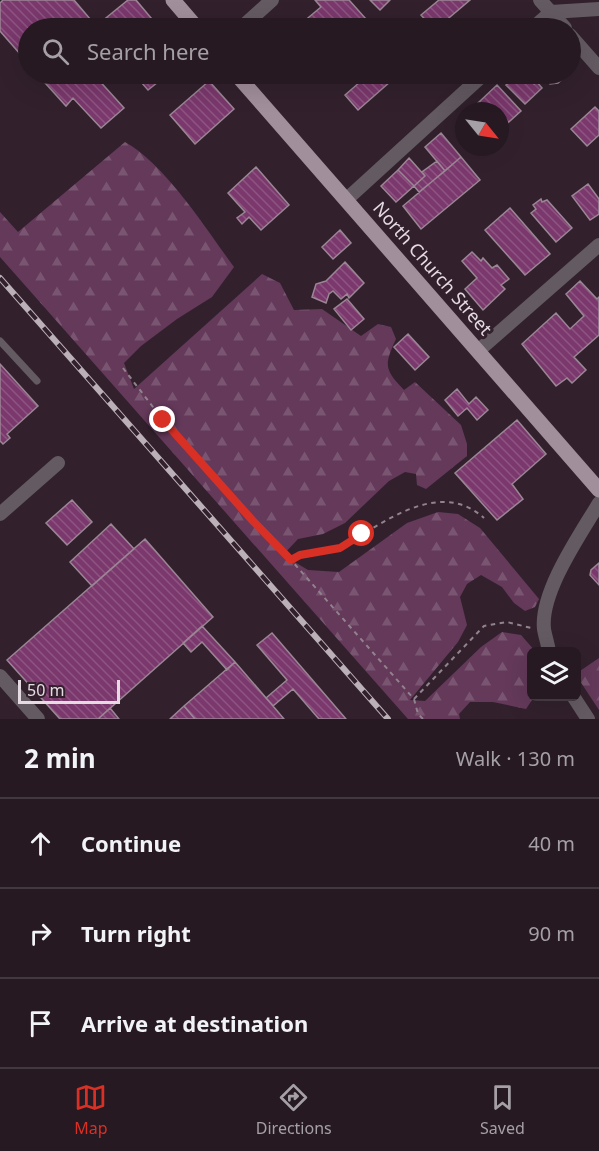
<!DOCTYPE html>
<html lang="en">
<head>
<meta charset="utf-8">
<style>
  :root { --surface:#261922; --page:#32262f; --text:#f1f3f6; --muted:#a4a0a5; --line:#423840; --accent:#d93025 }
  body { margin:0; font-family:"Noto Sans",sans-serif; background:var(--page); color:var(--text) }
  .controls { position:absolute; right:18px; bottom:18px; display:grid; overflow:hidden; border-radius:9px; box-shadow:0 6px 24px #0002 }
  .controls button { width:54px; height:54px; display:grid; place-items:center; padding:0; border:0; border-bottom:2px solid var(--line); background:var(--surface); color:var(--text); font:30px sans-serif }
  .compass { position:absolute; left:455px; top:102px; width:54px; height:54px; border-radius:50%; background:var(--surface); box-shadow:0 6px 24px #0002; rotate:120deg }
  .scale { position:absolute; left:18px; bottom:15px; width:102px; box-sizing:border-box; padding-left:6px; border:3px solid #e6dbe3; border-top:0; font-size:16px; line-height:21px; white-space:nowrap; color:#e6dbe3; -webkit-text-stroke:4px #32212d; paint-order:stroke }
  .stop { position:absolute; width:18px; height:18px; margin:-14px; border:4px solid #d93025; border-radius:50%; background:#fff }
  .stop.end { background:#d93025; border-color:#fff; box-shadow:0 2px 6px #0008 }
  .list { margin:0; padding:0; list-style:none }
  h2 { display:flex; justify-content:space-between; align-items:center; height:78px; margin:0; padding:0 24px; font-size:26px }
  h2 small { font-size:20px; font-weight:400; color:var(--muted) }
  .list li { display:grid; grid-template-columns:39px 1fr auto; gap:18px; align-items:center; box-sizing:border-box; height:90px; padding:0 24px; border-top:2px solid var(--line) }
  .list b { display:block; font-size:22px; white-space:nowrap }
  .list em { font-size:20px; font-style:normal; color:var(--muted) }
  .icon { flex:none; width:33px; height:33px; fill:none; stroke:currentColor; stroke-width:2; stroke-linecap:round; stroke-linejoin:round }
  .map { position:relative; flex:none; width:599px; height:719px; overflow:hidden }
  .search { position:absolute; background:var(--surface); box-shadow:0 6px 24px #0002; left:18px; right:18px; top:18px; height:66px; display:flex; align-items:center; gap:15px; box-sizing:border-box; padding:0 21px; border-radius:33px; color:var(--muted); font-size:22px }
  .sheet { height:348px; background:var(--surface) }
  nav { display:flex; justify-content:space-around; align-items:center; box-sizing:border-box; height:84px; border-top:2px solid var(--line); background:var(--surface); font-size:16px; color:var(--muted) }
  nav a { display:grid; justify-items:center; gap:3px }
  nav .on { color:var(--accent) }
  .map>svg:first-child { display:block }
  .forest { fill:url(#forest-firs) }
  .building { fill:url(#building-back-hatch); stroke:#9b8695; stroke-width:1.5 }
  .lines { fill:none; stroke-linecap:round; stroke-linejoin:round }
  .path { stroke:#91838d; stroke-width:2; stroke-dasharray:4.5 4.5; stroke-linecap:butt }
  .service { stroke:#645b62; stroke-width:7 }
  .minor { stroke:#645b62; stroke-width:14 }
  .primary { stroke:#a18f9b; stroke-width:15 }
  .rail-casing { stroke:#bcb0b8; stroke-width:6 }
  .rail { stroke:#32212d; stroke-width:4; stroke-dasharray:11; stroke-linecap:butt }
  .route { stroke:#d93025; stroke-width:8 }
  .labels { text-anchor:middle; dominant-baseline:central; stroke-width:6; stroke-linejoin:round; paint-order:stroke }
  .street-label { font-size:18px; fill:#e6dbe3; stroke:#32212d }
</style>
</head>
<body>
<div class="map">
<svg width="599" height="719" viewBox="0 0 599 719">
  <defs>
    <pattern id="forest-firs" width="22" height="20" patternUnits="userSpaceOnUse" patternTransform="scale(1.5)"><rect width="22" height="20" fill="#64395a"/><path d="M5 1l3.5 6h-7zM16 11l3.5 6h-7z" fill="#7a5572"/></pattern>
    <pattern id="building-back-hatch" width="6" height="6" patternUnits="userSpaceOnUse" patternTransform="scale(1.5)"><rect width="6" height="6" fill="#7a386c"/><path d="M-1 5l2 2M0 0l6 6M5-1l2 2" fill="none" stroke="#8d5481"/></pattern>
  </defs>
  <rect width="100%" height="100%" fill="#32212d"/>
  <!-- forest -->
  <path class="forest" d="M125 142C166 165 206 229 234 267L212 297 177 319 141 346 124 363 134 389 262 274 280 283 294 310 322 309 361 336 378 324 391 327 396 339C384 365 384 369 404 390L415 382 461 425 467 444V456L426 489 417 485 416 474 405 472 389 481 345 523 323 534 298 539 283 555 308 570 339 572 407 523 438 512 458 514 480 528 539 599 535 607 525 611 514 603 502 587 481 575 467 584 460 597 467 625 458 642 410 700 425 701 481 647 502 632 521 635 535 651 532 652V696L534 697 526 709 493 702H470L459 714 460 719H408L0 257V212L18 232Z
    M599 658V710L576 675 577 673Z"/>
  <!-- building -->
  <path class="building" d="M3 0H74L96 26 128 0H136L156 24 151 28H28V63L0 31V3Z
    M315 0H349L374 28H296L321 7Z
    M370 0H390L380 10Z
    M439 0H470L437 28H433L421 15Z
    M37 74H99L96 77 124 108 101 128 73 98 66 106Z
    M134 74H168L148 90Z
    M361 74H399L358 110 345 95 360 82 357 78Z
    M519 74H522L525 78 527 75 534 84 536 81 542 88 525 104 506 85Z
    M541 74H568L558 83 550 84Z
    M209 81 234 109 195 144 170 115Z
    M497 85 521 111 502 128 500 126V111H486L478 103Z
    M595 107 599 111V135L587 146 571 129Z
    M441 133 461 157 445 171 425 147Z
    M461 157 480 180 421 229 403 206Z
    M409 158 425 176 414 186 398 170Z
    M437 161 445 171 419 192 414 186 425 176 422 172Z
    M256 167 289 205 261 230 249 217 242 224 237 218 245 212 228 193Z
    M398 170 414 186 396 202 381 186Z
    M588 184 599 199V214L590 220 572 196Z
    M541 199 542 202 547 200 572 228 556 242 531 213 536 209 533 205Z
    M510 208 550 254 525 275 485 230Z
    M340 230 351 243 333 259 322 247Z
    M472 252 481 261 483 258 492 268 497 265 509 279 501 285 505 289 483 310 465 289 477 278 462 261Z
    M345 262 364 283 349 298 347 294 341 299 333 291 329 294 326 303 312 297 316 284 326 281Z
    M580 281 597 299 599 297V335L574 357 586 370 572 383 567 378 556 386 522 344 556 313 570 329 584 316 566 294Z
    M347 299 364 319 351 330 334 309Z
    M408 334 429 357 415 370 394 347Z
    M0 364 38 406 7 434 10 438 3 444 0 441Z
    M457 389 469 404 476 397 488 410 477 420 467 408 458 416 445 400Z
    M517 420 546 454 512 484 523 499 497 520 455 473Z
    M72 500 92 522 67 545 46 523Z
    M111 524 134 549 92 586 70 562Z
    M145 539 213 617 98 719H60L7 660Z
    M599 563V585L590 575 591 570Z
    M202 626 235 662 227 670 202 642 191 652 183 643Z
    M272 633 346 719H319L293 689 273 706 266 698 287 680 257 645Z
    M235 662 273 706 284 719H195L184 706Z
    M184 706 195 719H170Z
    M110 708 119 719H98Z"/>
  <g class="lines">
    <!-- path -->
    <path class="path" d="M123 368 163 420 253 521 291 560 414 699 418 714 423 719
      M291 560C306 551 324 554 340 548 347 545 354 539 360 536 397 513 445 483 484 518
      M414 699 484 626 507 622 531 628"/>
    <!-- service -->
    <path class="service" d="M0 341 37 381"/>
    <!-- minor -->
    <path class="minor" d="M540 0 565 28
      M241 28 272 0
      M533 28 551 12 599 9
      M570 35 599 68
      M347 199 484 74
      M478 351 599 245
      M0 514 58 463
      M549 652C548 644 545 636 544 629 540 592 580 535 599 503
      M0 676 38 719
      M573 696 588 719"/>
    <!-- primary -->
    <path class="primary" d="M173 0 197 28
      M236 74 599 490"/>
    <defs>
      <path id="rail" d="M0 278 388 719"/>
    </defs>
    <!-- rail casing -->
    <use href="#rail" class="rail-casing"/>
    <!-- rail -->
    <use href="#rail" class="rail"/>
  </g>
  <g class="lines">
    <!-- route -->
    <path class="route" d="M163 420 253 521 291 560 300 555 340 548 362 534"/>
  </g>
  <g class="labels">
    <!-- street labels -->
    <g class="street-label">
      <text transform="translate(433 268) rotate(49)">North Church Street</text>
    </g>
  </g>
</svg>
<div class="controls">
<button><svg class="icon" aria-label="layers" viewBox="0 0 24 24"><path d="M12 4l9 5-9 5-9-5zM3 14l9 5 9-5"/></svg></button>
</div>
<svg class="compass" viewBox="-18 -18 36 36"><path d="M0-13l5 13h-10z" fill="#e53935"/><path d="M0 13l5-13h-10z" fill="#a4a0a5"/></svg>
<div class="scale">50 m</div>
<div class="stop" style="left:362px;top:534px"></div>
<div class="stop end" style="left:163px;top:420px"></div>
<div class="search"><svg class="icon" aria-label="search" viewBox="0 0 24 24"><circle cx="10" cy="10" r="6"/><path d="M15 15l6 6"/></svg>Search here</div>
</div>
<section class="sheet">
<h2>2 min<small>Walk · 130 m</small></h2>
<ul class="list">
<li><svg class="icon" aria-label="ahead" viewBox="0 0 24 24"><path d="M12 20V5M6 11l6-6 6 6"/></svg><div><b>Continue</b></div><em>40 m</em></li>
<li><svg class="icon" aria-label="right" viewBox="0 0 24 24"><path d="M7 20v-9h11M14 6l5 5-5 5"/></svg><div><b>Turn right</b></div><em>90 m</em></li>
<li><svg class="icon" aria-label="arrive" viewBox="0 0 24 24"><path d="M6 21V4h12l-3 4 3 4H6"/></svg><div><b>Arrive at destination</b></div></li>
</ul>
</section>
<nav>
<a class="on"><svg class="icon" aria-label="map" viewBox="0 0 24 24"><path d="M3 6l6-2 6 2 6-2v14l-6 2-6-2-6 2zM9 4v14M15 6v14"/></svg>Map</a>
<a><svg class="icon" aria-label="directions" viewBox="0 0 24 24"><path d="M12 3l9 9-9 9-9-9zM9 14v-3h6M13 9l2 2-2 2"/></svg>Directions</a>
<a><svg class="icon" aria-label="saved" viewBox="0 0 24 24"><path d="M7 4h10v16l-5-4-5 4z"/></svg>Saved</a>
</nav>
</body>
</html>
